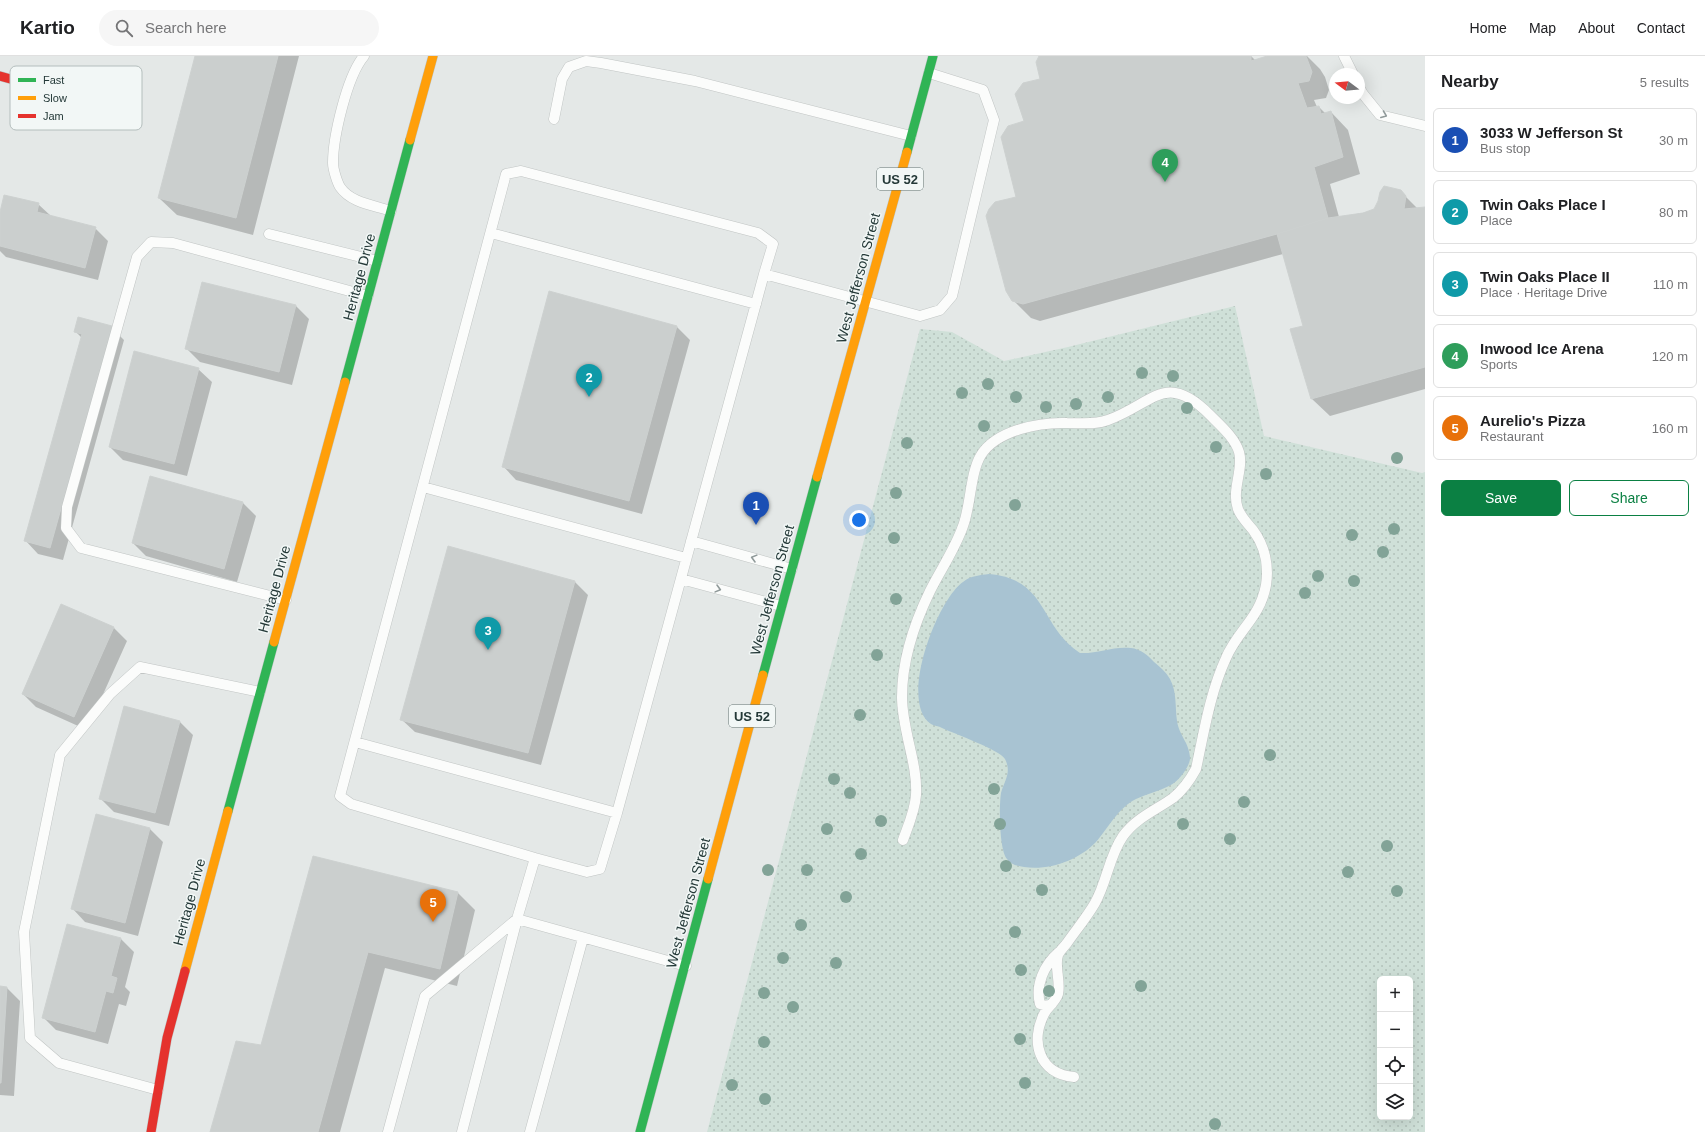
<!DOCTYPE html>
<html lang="en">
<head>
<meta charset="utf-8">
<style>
  :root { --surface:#fff; --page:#f6f6f6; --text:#202124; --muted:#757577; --line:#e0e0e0; --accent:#0b8043 }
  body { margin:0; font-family:Arial,sans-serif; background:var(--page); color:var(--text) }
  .controls { position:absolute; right:12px; bottom:12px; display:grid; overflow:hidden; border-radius:6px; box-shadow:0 4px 16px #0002 }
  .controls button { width:36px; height:36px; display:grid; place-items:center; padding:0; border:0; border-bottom:1px solid var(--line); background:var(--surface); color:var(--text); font:20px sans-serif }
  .compass { position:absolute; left:1329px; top:12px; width:36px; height:36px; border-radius:50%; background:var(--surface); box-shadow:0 4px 16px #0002; rotate:286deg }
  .you { position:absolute; left:859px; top:464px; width:14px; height:14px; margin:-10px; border:3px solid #fff; border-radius:50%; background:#1a73e8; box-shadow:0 0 0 6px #1a73e833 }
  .badge { display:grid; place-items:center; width:26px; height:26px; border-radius:50%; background:var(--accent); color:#fff; font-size:13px; font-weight:700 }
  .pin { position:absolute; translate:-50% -33px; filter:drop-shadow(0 1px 2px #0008) }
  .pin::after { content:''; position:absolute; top:21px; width:14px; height:12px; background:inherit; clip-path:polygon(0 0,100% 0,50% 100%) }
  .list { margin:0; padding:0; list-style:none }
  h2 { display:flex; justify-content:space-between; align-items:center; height:52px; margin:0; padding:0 16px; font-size:17px }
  h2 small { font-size:13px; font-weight:400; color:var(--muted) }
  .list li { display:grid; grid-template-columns:26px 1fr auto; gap:12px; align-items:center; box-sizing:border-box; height:64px; margin:0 8px 8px; padding:0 8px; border:1px solid var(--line); border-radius:6px }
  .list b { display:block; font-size:15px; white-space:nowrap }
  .list p { margin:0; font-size:13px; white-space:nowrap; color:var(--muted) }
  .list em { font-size:13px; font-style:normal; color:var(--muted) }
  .actions { display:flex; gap:8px; padding:12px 16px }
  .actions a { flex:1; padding:9px 0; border:1px solid var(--accent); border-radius:6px; text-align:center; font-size:14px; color:var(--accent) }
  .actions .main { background:var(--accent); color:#fff }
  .icon { flex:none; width:22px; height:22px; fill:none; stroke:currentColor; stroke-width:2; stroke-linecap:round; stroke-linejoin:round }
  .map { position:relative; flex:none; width:1425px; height:1076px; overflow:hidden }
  header { display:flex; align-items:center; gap:24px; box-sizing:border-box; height:56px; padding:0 20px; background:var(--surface); border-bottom:1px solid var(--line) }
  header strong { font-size:19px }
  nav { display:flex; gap:22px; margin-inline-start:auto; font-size:14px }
  .search { width:280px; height:36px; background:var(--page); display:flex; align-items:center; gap:10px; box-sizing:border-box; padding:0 14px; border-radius:22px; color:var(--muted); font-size:15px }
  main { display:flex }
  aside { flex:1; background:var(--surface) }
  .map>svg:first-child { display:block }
  .grass { fill:url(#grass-dots); fill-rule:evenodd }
  .water { fill:#a8c3d2 }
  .shadow { fill:#0003 }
  .building { fill:#cbcfce; stroke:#cdd1d0 }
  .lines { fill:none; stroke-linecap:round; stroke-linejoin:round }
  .lane-casing { stroke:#c1c5c4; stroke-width:11 }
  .fast-casing { stroke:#bec4c3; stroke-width:10 }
  .slow-casing { stroke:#bec4c3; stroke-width:10 }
  .jam-casing { stroke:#bec4c3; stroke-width:10 }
  .lane { stroke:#fbfcfb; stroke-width:10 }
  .fast { stroke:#30b455; stroke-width:9 }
  .slow { stroke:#ff9f0a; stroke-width:9 }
  .jam { stroke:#e5322d; stroke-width:9 }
  .tree { fill:#82a397 }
  .oneway { stroke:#909a9a }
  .labels { text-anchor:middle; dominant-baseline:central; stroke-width:3; stroke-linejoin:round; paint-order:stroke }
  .shield { fill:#f2f7f6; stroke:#627271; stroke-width:1 }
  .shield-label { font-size:13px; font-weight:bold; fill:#243938 }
  .street-label { font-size:14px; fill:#243938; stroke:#f2f7f6 }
  .key { fill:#f2f7f6; stroke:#b4bebd; stroke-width:1 }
  .key-label { font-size:11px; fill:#243938 }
</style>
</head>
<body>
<header>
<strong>Kartio</strong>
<div class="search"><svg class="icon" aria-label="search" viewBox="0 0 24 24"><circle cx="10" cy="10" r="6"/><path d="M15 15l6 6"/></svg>Search here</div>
<nav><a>Home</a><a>Map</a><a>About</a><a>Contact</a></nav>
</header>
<main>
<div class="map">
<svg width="1425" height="1076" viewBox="0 0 1425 1076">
  <defs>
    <pattern id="grass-dots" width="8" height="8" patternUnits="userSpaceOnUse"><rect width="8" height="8" fill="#cfe0d8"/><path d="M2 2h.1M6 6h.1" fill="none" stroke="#b2c1ba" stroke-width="1.8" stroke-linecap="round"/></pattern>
  </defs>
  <rect width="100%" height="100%" fill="#e4e8e7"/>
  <!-- grass -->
  <path class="grass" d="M1235 250 1264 380 1422 417 1425 416V1076H707L920 273 952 276 1004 305 1068 291ZM1380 923H1410V1061H1380Z"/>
  <!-- water -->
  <path class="water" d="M989 518C1048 523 1039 570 1080 597 1097 598 1113 590 1131 592 1140 593 1148 599 1154 606 1160 611 1166 616 1170 623 1177 636 1175 651 1177 665 1178 673 1183 681 1186 687 1188 691 1190 698 1190 702 1190 711 1177 727 1169 730 1159 735 1147 738 1136 743 1118 752 1109 771 1096 786 1079 804 1049 815 1024 811 1018 810 1011 809 1007 803 999 793 999 750 1001 737 1004 725 1012 717 1005 703 1000 694 955 678 942 672 939 670 934 670 931 668 898 646 937 544 963 526 970 520 980 519 989 518Z"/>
  <!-- shadow -->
  <path class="shadow" d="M196 0H299L253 179 177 159 159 142Z
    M1040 0H1251L1255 4 1271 0H1307L1320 13 1325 21 1329 34 1326 42 1314 44 1317 51H1319L1326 58 1331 56 1348 74 1360 118 1330 128 1339 161 1363 157 1374 154 1400 135 1418 153 1425 152V333L1330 360 1312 343 1305 271 1283 198 1040 265 1031 262 1013 244 1025 66 1041 24Z
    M38 148 51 160 95 172 108 185 98 224 6 201 0 195V160Z
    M549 237 677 271 690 284 642 458 516 424 503 410Z
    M296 250 309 263 292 329 200 306 186 292Z
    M111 271 124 284 63 504 38 498 25 484 82 282 75 275Z
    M198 313 212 326 187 420 123 404 110 391Z
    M243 447 256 460 237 526 146 500 133 487Z
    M449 492 575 526 588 539 541 709 415 676 401 663Z
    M61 549 114 572 127 585 87 674 36 651 23 638Z
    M124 651 180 666 193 679 169 770 114 756 100 742Z
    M96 759 150 773 163 786 138 880 85 866 72 852Z
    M314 801 458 837 475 854 457 930 385 912 340 1076H211L261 990Z
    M68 869 121 883 134 896 125 931 130 936 126 950 119 948 108 988 56 974 43 961Z
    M0 931 7 932 20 945 14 1040 0 1039Z"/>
  <!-- building -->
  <path class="building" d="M195 0H278L236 162 158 142Z
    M1039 0H1251V5L1267 0H1306L1312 16 1309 25 1298 27 1307 52 1319 50 1321 58 1331 55 1343 101 1314 111 1328 162 1277 178 1023 248 1012 245 1006 235 986 160 989 153 995 146 1016 141 1001 81 1008 70 1024 65 1015 38 1023 27 1040 23 1036 6Z
    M1384 130 1401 134 1406 140 1404 153 1425 151V311L1311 343 1290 273 1303 270 1277 178 1328 162 1363 157 1374 153 1378 145 1380 136Z
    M4 139 39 147 37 156 96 171 85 212 0 190V156Z
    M202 226 296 249 279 316 185 293Z
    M549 235 677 270 629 445 502 411Z
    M78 261 112 270 50 492 24 485 82 278 74 276Z
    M134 295 199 312 174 408 109 391Z
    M150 420 243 446 224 513 132 487Z
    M448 490 575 525 528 697 400 664Z
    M61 548 114 571 74 661 22 638Z
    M124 650 180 665 155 757 99 743Z
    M96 758 150 772 125 867 71 853Z
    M313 800 458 836 440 913 368 896 318 1076H210L236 985 261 989Z
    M67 868 121 882 111 920 117 922 113 937 106 935 95 976 42 962Z
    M0 930 7 931 1 1027H0Z"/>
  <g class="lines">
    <defs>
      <path id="lane" d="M364 0C347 20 333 81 333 107 333 113 337 126 340 131 351 147 373 149 391 155
        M1344 0 1353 18
        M1359 31 1363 38 1380 59 1425 70
        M554 63 562 23 569 11 586 5 601 7 695 25 911 80
        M491 177 756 248
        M269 178 377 205
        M423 431 686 502
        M691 485 792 513
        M681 523 781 550
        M286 544 81 492 66 472 67 451 137 201 151 186 173 187 368 240
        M355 686 617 757
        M903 784C908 770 915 755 916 739 918 708 902 674 902 641 902 604 914 568 930 535 941 513 955 493 963 470 971 449 970 417 981 399 997 374 1040 366 1067 367 1081 367 1095 369 1108 364 1153 348 1165 314 1210 359 1220 369 1235 382 1239 396 1244 413 1231 434 1238 453 1241 461 1248 468 1253 474 1265 490 1269 510 1266 529 1260 562 1238 574 1226 602 1210 637 1204 676 1196 713 1190 724 1183 734 1173 742 1156 754 1136 762 1123 780 1109 800 1107 826 1095 847 1087 861 1076 874 1067 887 1064 891 1060 894 1058 899 1054 911 1061 925 1058 938 1055 947 1048 950 1044 958 1030 986 1039 1018 1074 1021
        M535 802 351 748 340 740 506 118 521 115 758 177 773 188 764 218
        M517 863 686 910
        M1052 948 1047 950 1040 948C1035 929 1044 909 1059 896
        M158 1034 59 1007 30 982 24 876 60 699 110 638 140 611 260 636
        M388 1076 425 940 517 863
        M462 1076 517 863 535 802 587 816 600 813 617 757 764 218 920 260 940 254 952 240 994 64 983 34 929 17
        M530 1076 583 882"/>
      <path id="fast" d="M907 96 933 0
        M345 326 410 84
        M763 619 817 421
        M228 755 274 586
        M640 1076 708 823"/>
      <path id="slow" d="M410 84 433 0
        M817 421 907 96
        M274 586 345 326
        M708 823 763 619
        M185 915 228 755"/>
      <path id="jam" d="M0 20 32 29 74 65
        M151 1076 167 982 185 915"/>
    </defs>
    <!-- lane casing -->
    <use href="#lane" class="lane-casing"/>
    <!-- fast casing -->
    <use href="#fast" class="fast-casing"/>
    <!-- slow casing -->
    <use href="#slow" class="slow-casing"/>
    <!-- jam casing -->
    <use href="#jam" class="jam-casing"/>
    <!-- lane -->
    <use href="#lane" class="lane"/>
    <!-- fast -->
    <use href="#fast" class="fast"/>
    <!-- slow -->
    <use href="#slow" class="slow"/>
    <!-- jam -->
    <use href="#jam" class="jam"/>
  </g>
  <!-- trees -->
  <g class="tree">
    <circle cx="1142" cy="317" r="6"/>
    <circle cx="1173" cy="320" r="6"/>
    <circle cx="988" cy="328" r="6"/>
    <circle cx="962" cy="337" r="6"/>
    <circle cx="1016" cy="341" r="6"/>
    <circle cx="1108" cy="341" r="6"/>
    <circle cx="1076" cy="348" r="6"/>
    <circle cx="1046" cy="351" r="6"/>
    <circle cx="1187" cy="352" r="6"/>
    <circle cx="984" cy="370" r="6"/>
    <circle cx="907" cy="387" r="6"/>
    <circle cx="1216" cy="391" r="6"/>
    <circle cx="1397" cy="402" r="6"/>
    <circle cx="1266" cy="418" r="6"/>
    <circle cx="896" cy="437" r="6"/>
    <circle cx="1015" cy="449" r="6"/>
    <circle cx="1394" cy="473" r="6"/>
    <circle cx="1352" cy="479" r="6"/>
    <circle cx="894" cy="482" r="6"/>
    <circle cx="1383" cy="496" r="6"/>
    <circle cx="1318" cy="520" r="6"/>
    <circle cx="1354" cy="525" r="6"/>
    <circle cx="1305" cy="537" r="6"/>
    <circle cx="896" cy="543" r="6"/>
    <circle cx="877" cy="599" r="6"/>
    <circle cx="860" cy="659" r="6"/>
    <circle cx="1270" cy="699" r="6"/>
    <circle cx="834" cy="723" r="6"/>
    <circle cx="994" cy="733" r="6"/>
    <circle cx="850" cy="737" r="6"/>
    <circle cx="1244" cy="746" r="6"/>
    <circle cx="881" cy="765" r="6"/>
    <circle cx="1000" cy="768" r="6"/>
    <circle cx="1183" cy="768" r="6"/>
    <circle cx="827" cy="773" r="6"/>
    <circle cx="1230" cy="783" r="6"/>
    <circle cx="1387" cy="790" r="6"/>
    <circle cx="861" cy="798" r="6"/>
    <circle cx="1006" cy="810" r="6"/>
    <circle cx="768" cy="814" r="6"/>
    <circle cx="807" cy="814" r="6"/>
    <circle cx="1348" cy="816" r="6"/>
    <circle cx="1042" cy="834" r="6"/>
    <circle cx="1397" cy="835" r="6"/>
    <circle cx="846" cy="841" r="6"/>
    <circle cx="801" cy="869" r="6"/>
    <circle cx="1015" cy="876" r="6"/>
    <circle cx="783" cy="902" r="6"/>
    <circle cx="836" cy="907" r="6"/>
    <circle cx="1021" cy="914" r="6"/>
    <circle cx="1141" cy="930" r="6"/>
    <circle cx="1049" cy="935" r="6"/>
    <circle cx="764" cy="937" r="6"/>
    <circle cx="793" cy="951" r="6"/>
    <circle cx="1020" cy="983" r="6"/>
    <circle cx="764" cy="986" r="6"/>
    <circle cx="1025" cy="1027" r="6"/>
    <circle cx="732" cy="1029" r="6"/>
    <circle cx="765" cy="1043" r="6"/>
    <circle cx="1215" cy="1068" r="6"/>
  </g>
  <!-- one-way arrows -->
  <defs><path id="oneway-chevron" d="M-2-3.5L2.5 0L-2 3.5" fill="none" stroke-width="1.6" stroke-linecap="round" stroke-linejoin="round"/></defs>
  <g class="oneway">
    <use href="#oneway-chevron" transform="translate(1384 59) rotate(22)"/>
    <use href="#oneway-chevron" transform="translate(754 502) rotate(-165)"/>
    <use href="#oneway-chevron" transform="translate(718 533) rotate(15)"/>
  </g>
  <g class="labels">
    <!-- shield labels -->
    <g class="shield">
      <rect x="877" y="112" width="46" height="22" rx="3"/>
      <rect x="729" y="649" width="46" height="22" rx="3"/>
    </g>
    <g class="shield-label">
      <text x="900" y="123">US 52</text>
      <text x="752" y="660">US 52</text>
    </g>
    <!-- street labels -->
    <g class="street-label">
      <text transform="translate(359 221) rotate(-75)">Heritage Drive</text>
      <text transform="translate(858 222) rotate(-75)">West Jefferson Street</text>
      <text transform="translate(274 533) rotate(-75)">Heritage Drive</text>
      <text transform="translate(772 534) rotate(-75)">West Jefferson Street</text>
      <text transform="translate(189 846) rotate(-75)">Heritage Drive</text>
      <text transform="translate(688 847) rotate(-75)">West Jefferson Street</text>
    </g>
  </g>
  <!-- legend -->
  <rect x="10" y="10" width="132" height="64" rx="6" class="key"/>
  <rect x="18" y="22" width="18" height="4" fill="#30b455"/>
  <rect x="18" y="40" width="18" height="4" fill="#ff9f0a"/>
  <rect x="18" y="58" width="18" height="4" fill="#e5322d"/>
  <g class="key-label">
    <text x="43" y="28">Fast</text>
    <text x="43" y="46">Slow</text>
    <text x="43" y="64">Jam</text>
  </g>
</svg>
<div class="controls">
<button>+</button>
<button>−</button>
<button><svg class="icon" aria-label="locate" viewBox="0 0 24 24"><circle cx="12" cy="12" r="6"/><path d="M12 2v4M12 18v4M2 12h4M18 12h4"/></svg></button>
<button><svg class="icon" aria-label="layers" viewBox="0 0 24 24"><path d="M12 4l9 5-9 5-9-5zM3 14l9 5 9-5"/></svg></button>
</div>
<svg class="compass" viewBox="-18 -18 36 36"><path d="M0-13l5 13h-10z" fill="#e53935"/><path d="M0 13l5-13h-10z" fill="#757577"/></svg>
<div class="you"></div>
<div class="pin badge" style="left:756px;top:469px;background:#1a4fb4">1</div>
<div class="pin badge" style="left:589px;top:341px;background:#0f9aa8">2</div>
<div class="pin badge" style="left:488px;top:594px;background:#0f9aa8">3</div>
<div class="pin badge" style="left:1165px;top:126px;background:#2e9e5b">4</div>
<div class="pin badge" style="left:433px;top:866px;background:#e8710a">5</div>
</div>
<aside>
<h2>Nearby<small>5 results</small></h2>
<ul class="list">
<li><span class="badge" style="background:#1a4fb4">1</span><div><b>3033 W Jefferson St</b><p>Bus stop</p></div><em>30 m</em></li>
<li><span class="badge" style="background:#0f9aa8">2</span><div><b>Twin Oaks Place I</b><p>Place</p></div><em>80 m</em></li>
<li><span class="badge" style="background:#0f9aa8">3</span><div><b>Twin Oaks Place II</b><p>Place · Heritage Drive</p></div><em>110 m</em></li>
<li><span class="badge" style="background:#2e9e5b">4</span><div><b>Inwood Ice Arena</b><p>Sports</p></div><em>120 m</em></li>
<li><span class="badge" style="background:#e8710a">5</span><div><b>Aurelio's Pizza</b><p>Restaurant</p></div><em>160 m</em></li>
</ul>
<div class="actions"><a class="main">Save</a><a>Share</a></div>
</aside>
</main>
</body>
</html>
